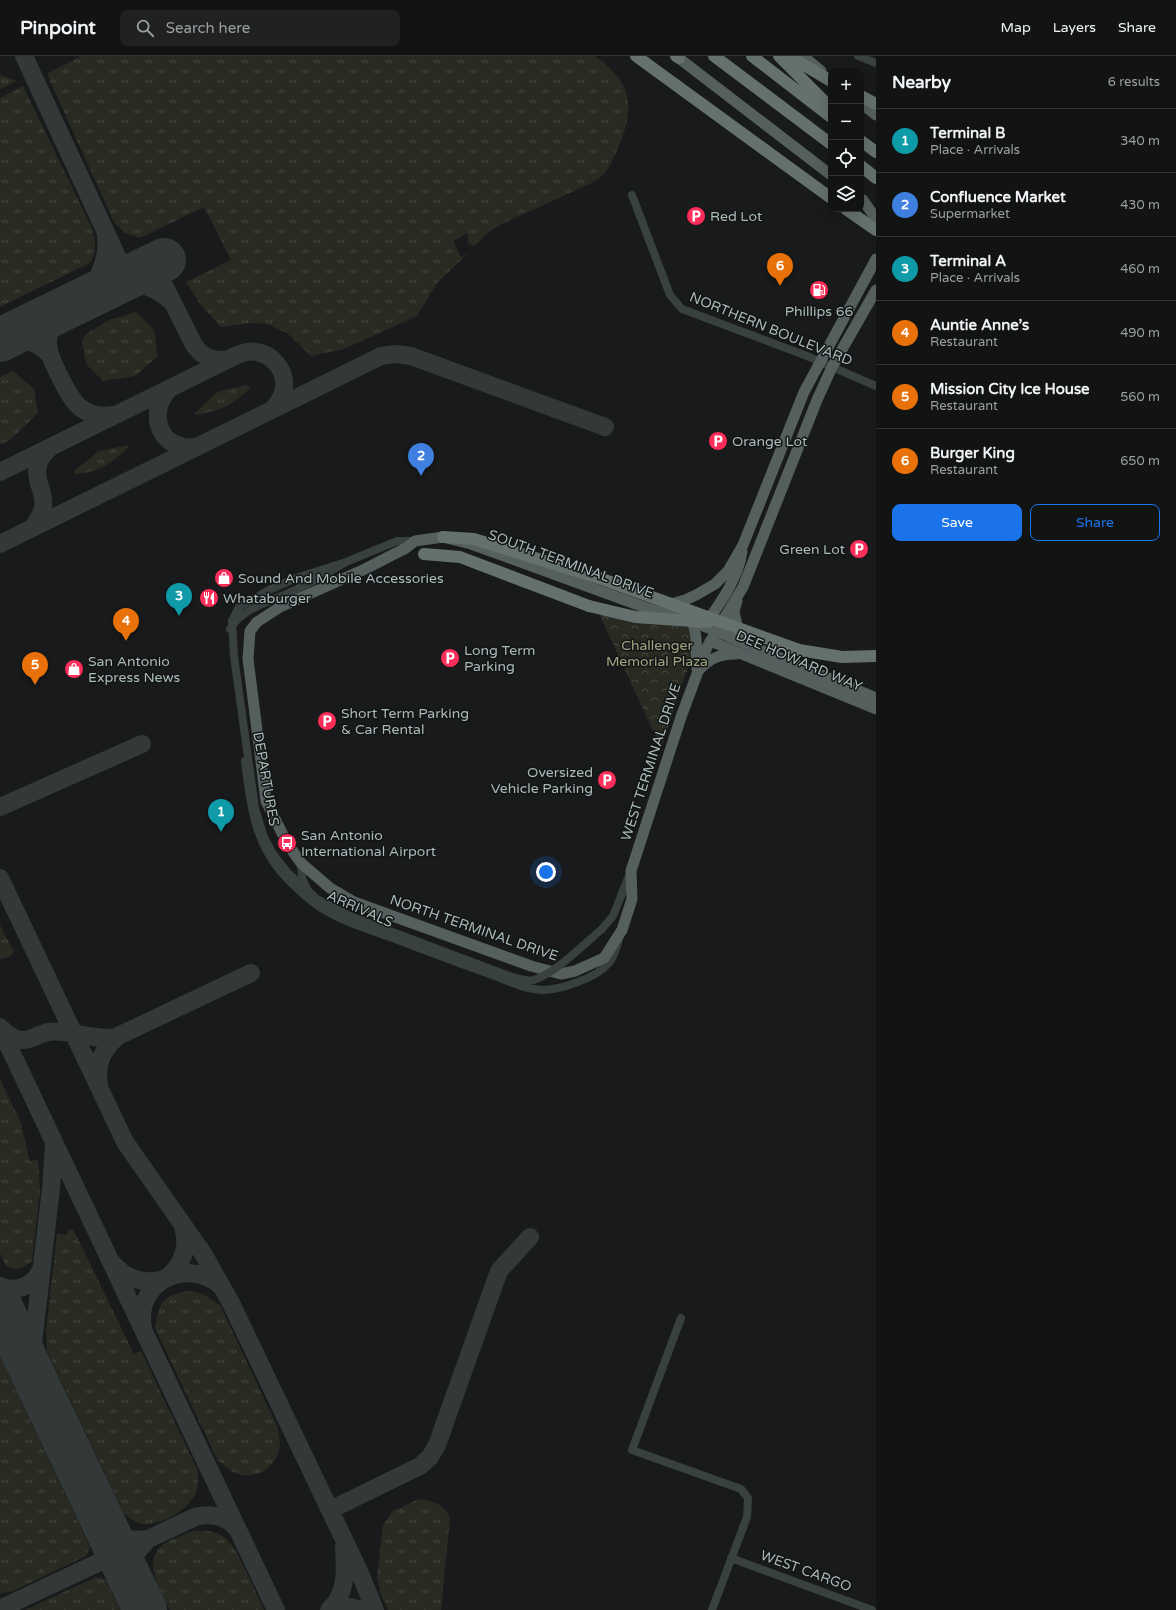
<!DOCTYPE html>
<html lang="en">
<head>
<meta charset="utf-8">
<style>
  :root { --surface:#121414; --page:#1f2122; --text:#f1f3f6; --muted:#9c9ea0; --line:#313334; --accent:#1a73e8 }
  body { margin:0; font-family:"Varela Round",sans-serif; background:var(--page); color:var(--text) }
  .controls { position:absolute; right:12px; top:12px; display:grid; overflow:hidden; border-radius:8px; box-shadow:0 4px 16px #0002 }
  .controls button { width:36px; height:36px; display:grid; place-items:center; padding:0; border:0; border-bottom:1px solid var(--line); background:var(--surface); color:var(--text); font:20px sans-serif }
  .you { position:absolute; left:546px; top:816px; width:14px; height:14px; margin:-10px; border:3px solid #fff; border-radius:50%; background:#1a73e8; box-shadow:0 0 0 6px #1a73e833 }
  .badge { display:grid; place-items:center; width:26px; height:26px; border-radius:50%; background:var(--accent); color:#fff; font-size:13px; font-weight:700 }
  .pin { position:absolute; translate:-50% -33px; filter:drop-shadow(0 1px 2px #0008) }
  .pin::after { content:''; position:absolute; top:21px; width:14px; height:12px; background:inherit; clip-path:polygon(0 0,100% 0,50% 100%) }
  .list { margin:0; padding:0; list-style:none }
  h2 { display:flex; justify-content:space-between; align-items:center; height:52px; margin:0; padding:0 16px; font-size:17px }
  h2 small { font-size:13px; font-weight:400; color:var(--muted) }
  .list li { display:grid; grid-template-columns:26px 1fr auto; gap:12px; align-items:center; box-sizing:border-box; height:64px; padding:0 16px; border-top:1px solid var(--line) }
  .list b { display:block; font-size:15px; white-space:nowrap }
  .list p { margin:0; font-size:13px; white-space:nowrap; color:var(--muted) }
  .list em { font-size:13px; font-style:normal; color:var(--muted) }
  .actions { display:flex; gap:8px; padding:12px 16px }
  .actions a { flex:1; padding:9px 0; border:1px solid var(--accent); border-radius:8px; text-align:center; font-size:14px; color:var(--accent) }
  .actions .main { background:var(--accent); color:#fff }
  .icon { flex:none; width:22px; height:22px; fill:none; stroke:currentColor; stroke-width:2; stroke-linecap:round; stroke-linejoin:round }
  .map { position:relative; flex:none; width:876px; height:1554px; overflow:hidden }
  header { display:flex; align-items:center; gap:24px; box-sizing:border-box; height:56px; padding:0 20px; background:var(--surface); border-bottom:1px solid var(--line) }
  header strong { font-size:19px }
  nav { display:flex; gap:22px; margin-inline-start:auto; font-size:14px }
  .search { width:280px; height:36px; background:var(--page); display:flex; align-items:center; gap:10px; box-sizing:border-box; padding:0 14px; border-radius:8px; color:var(--muted); font-size:15px }
  main { display:flex }
  aside { flex:1; background:var(--surface) }
  .map>svg:first-child { display:block }
  .grass { fill:url(#grass-tufts) }
  .park { fill:url(#park-crowns) }
  .lines { fill:none; stroke-linecap:round; stroke-linejoin:round }
  .taxiway { stroke:#333838; stroke-width:18 }
  .runway { stroke:#333838; stroke-width:44 }
  .minor { stroke:#394040; stroke-width:8 }
  .major { stroke:#555f5e; stroke-width:11 }
  .highway { stroke:#65716f; stroke-width:12 }
  .minor-bridge { stroke:#394040; stroke-width:8 }
  .highway-bridge { stroke:#65716f; stroke-width:12 }
  .labels { text-anchor:middle; dominant-baseline:central; stroke-width:3; stroke-linejoin:round; paint-order:stroke }
  .poi-label { font-size:14px; fill:#aabbb8; stroke:#131516; text-anchor:start }
  .street-label { font-size:14px; fill:#aabbb8; stroke:#131516 }
  .park-label { font-size:14px; fill:#a0a780; stroke:#131516 }
</style>
</head>
<body>
<header>
<strong>Pinpoint</strong>
<div class="search"><svg class="icon" aria-label="search" viewBox="0 0 24 24"><circle cx="10" cy="10" r="6"/><path d="M15 15l6 6"/></svg>Search here</div>
<nav><a>Map</a><a>Layers</a><a>Share</a></nav>
</header>
<main>
<div class="map">
<svg width="876" height="1554" viewBox="0 0 876 1554">
  <defs>
    <pattern id="grass-tufts" width="24" height="20" patternUnits="userSpaceOnUse"><rect width="24" height="20" fill="#292b22"/><path d="M3 7l-1-3M5 7V3M7 7l1-3M15 17l-1-3M17 17v-4M19 17l1-3" fill="none" stroke="#454840"/></pattern>
    <pattern id="park-crowns" width="20" height="18" patternUnits="userSpaceOnUse"><rect width="20" height="18" fill="#292b22"/><path d="M2 6a3 3 0 1 1 6 0M12 15a3 3 0 1 1 6 0" fill="none" stroke="#454840"/></pattern>
  </defs>
  <rect width="100%" height="100%" fill="#181a1b"/>
  <!-- grass -->
  <path class="grass" d="M81 0H595C630 25 636 47 620 87 614 102 609 115 596 125L504 167 490 175 474 190 468 187V179L465 177 463 180 453 185 461 201 468 197 437 227 417 260 344 293 311 300 287 277 267 268 250 267 221 271 201 249 186 226 231 204 204 151 140 182 125 177 114 166 49 23 48 17Z
    M0 19 17 25 0 33Z
    M23 30 91 170C95 183 98 195 90 207L0 251V42Z
    M136 256 154 274 158 300 135 320 103 325 86 308 82 285 86 278 109 264Z
    M13 315 34 333 38 357 10 384 0 389V321Z
    M246 329 250 331 249 333C233 350 219 354 197 359L194 358 217 336Z
    M128 389 129 391C112 407 99 417 74 418V415L99 395Z
    M0 869 14 896C10 901 6 903 0 903Z
    M0 1023 21 1067 30 1106 38 1103 40 1136 32 1205C23 1211 18 1216 6 1210L0 1197Z
    M70 1173 74 1175 81 1189 134 1298 141 1295 198 1415C197 1421 199 1429 196 1436 190 1453 160 1471 142 1468 135 1467 130 1461 124 1458L47 1295 46 1274 57 1177 66 1179Z
    M190 1235 204 1238 220 1249 277 1370C278 1376 280 1382 280 1388 277 1413 255 1426 233 1416 228 1413 223 1408 218 1405L155 1272C160 1246 161 1239 190 1235Z
    M0 1301 90 1491 86 1500 13 1535 0 1537Z
    M419 1443C433 1445 444 1448 450 1462L441 1554H388L381 1539 377 1520 383 1469 393 1455Z
    M193 1475C227 1472 233 1488 246 1515 252 1528 258 1541 264 1554H170C161 1536 140 1503 165 1487 173 1482 184 1479 193 1475Z
    M96 1521 106 1524 120 1554H25Z"/>
  <!-- park -->
  <path class="park" d="M594 547 635 554 687 570 695 584 692 600 661 692Z"/>
  <g class="lines">
    <!-- taxiway -->
    <path class="taxiway" d="M24 0 127 222
      M154 209 194 289C203 302 214 306 229 303
      M116 227C137 223 155 232 171 245
      M81 245C97 229 109 203 106 180
      M64 253C56 263 47 274 48 288 48 298 54 308 58 317 71 343 80 364 114 359
      M3 283C23 280 35 285 50 299
      M169 333C146 358 160 396 197 391
      M0 416 229 303C237 299 246 294 256 296 272 298 286 314 284 331 284 339 278 347 273 353
      M32 472C59 439 28 430 40 404 42 399 46 395 50 392
      M0 488 381 300 395 298 411 300 605 371
      M0 751 142 688
      M0 822 125 1086 204 1199 231 1247 359 1515 375 1554
      M0 971C6 977 12 983 21 984 31 985 38 978 48 976 70 973 93 985 116 981L251 917
      M0 972 276 1554
      M99 1028C95 1008 104 990 120 979
      M113 1208C126 1223 145 1229 164 1223
      M166 1222C183 1210 189 1190 183 1171
      M0 1230C18 1238 36 1228 42 1211
      M143 1272C134 1226 187 1200 221 1230
      M36 1325 31 1305 51 1132 54 1089
      M330 1454 420 1410 430 1401 437 1389 499 1215 530 1181
      M100 1460C114 1477 123 1487 147 1483
      M134 1533C130 1511 129 1502 146 1486
      M0 1553 195 1461C210 1457 227 1460 237 1473
      M329 1554C348 1536 345 1514 344 1491
      M333 1554 350 1551 362 1554"/>
    <!-- runway -->
    <path class="runway" d="M0 284 164 204
      M0 1249 145 1554"/>
    <!-- minor -->
    <path class="minor" d="M858 0 876 7
      M632 139 670 239 682 253 807 300 876 330
      M232 565 239 551 269 534 296 522 346 506 397 485H415
      M230 573C243 551 273 545 295 534 312 526 329 516 346 506
      M245 705C250 746 254 785 282 817 294 830 308 844 323 853 344 866 368 873 390 881 421 893 453 905 484 916 502 922 522 933 542 934 560 934 596 922 608 908 614 902 617 891 619 883
      M301 807 302 822 308 835
      M602 873 613 860 630 817
      M681 1262 632 1394 741 1433 748 1442 747 1461 712 1554
      M731 1502 872 1554"/>
    <!-- major -->
    <path class="major" d="M676 0 831 119
      M803 0 821 15
      M861 47 876 59
      M863 144 876 163
      M737 545 734 555 739 579
      M667 549 685 544 696 539 715 528 728 515 743 489 804 336 876 203
      M676 561 644 551 471 488 443 481 415 485 406 492 365 513 280 551 257 566 250 575 248 603 266 745 287 787 301 807 330 832 354 846 531 910 561 918 575 915 604 902 622 874 632 843 631 815 681 661 707 591 743 531 817 344 832 311 876 234
      M692 566C699 581 695 597 697 613
      M696 567 876 642
      M705 569C720 547 738 523 742 496
      M710 585 876 653
      M699 614C710 602 720 598 736 598"/>
    <!-- highway -->
    <path class="highway" d="M636 0 831 142
      M676 0 679 2
      M714 0 831 88
      M752 0 831 61
      M779 0 831 52
      M789 0 831 25
      M861 40 876 48
      M861 85 876 96
      M861 110 876 122
      M846 153 876 174
      M443 481 474 483 599 522
      M424 498 460 501 589 550"/>
    <!-- minor-bridge -->
    <path class="minor-bridge" d="M232 565 234 600 255 752 263 779 273 798 288 817 317 843 350 860 512 921C518 922 528 926 534 924 557 916 583 889 602 873"/>
    <!-- highway-bridge -->
    <path class="highway-bridge" d="M599 522 799 594 842 601 876 600
      M589 550 635 561 708 566"/>
  </g>
  <!-- icons -->
  <defs>
    <symbol id="parking-disc" viewBox="-11 -11 22 22"><circle r="9.5" fill="#fd2e59" stroke="#131516"/><path d="M-3.5-5.5H1a3.5 3.5 0 0 1 0 7H-1V5.5H-3.5ZM-1-3.4V-.6H.8a1.4 1.4 0 0 0 0-2.8Z" fill="#fff"/></symbol>
    <symbol id="fuel-disc" viewBox="-11 -11 22 22"><circle r="9.5" fill="#fd2e59" stroke="#131516"/><path d="M-5.5-6h7V0h2V4h1.3V-2.5L3-4.5l.8-.8L6-3V5H2.5V1h-1V6h-7ZM-4.2-4.7v3.2H.2V-4.7Z" fill="#fff"/></symbol>
    <symbol id="shop-disc" viewBox="-11 -11 22 22"><circle r="9.5" fill="#fd2e59" stroke="#131516"/><path d="M-5-2.5h2.3a2.7 3.5 0 0 1 5.4 0H5L5.5 6h-11ZM-1.5-2.5h3a1.5 2.3 0 0 0-3 0Z" fill="#fff"/></symbol>
    <symbol id="restaurant-disc" viewBox="-11 -11 22 22"><circle r="9.5" fill="#fd2e59" stroke="#131516"/><path d="M-5-6h1v4h1v-4h1v4h1v-4h1v5L-1.5 .5V6h-2V.5L-5-1ZM5-6V6H3V1.5H1.5Q1.5-4 5-6Z" fill="#fff"/></symbol>
    <symbol id="bus-disc" viewBox="-11 -11 22 22"><circle r="9.5" fill="#fd2e59" stroke="#131516"/><path d="M-5-6H5V4H4V6H2V4H-2V6H-4V4H-5ZM-3.5-4V0h7V-4ZM-3.5 1.2v1.5H-2V1.2ZM2 1.2v1.5H3.5V1.2Z" fill="#fff"/></symbol>
  </defs>
  <g fill-rule="evenodd">
    <use href="#parking-disc" x="685" y="149" width="22" height="22"/>
    <use href="#fuel-disc" x="808" y="223" width="22" height="22"/>
    <use href="#parking-disc" x="707" y="374" width="22" height="22"/>
    <use href="#parking-disc" x="848" y="482" width="22" height="22"/>
    <use href="#shop-disc" x="213" y="511" width="22" height="22"/>
    <use href="#restaurant-disc" x="198" y="531" width="22" height="22"/>
    <use href="#parking-disc" x="439" y="591" width="22" height="22"/>
    <use href="#shop-disc" x="63" y="602" width="22" height="22"/>
    <use href="#parking-disc" x="316" y="654" width="22" height="22"/>
    <use href="#parking-disc" x="596" y="713" width="22" height="22"/>
    <use href="#bus-disc" x="276" y="776" width="22" height="22"/>
  </g>
  <g class="labels">
    <!-- poi labels -->
    <g class="poi-label">
      <text x="710" y="160">Red Lot</text>
      <text x="819" y="255" text-anchor="middle">Phillips 66</text>
      <text x="732" y="385">Orange Lot</text>
      <text x="845" y="493" text-anchor="end">Green Lot</text>
      <text x="238" y="522">Sound And Mobile Accessories</text>
      <text x="223" y="542">Whataburger</text>
      <text x="464" y="594">Long Term<tspan x="464" dy="16">Parking</tspan></text>
      <text x="88" y="605">San Antonio<tspan x="88" dy="16">Express News</tspan></text>
      <text x="341" y="657">Short Term Parking<tspan x="341" dy="16">&amp; Car Rental</tspan></text>
      <text x="593" y="716" text-anchor="end">Oversized<tspan x="593" dy="16">Vehicle Parking</tspan></text>
      <text x="301" y="779">San Antonio<tspan x="301" dy="16">International Airport</tspan></text>
    </g>
    <!-- street labels -->
    <g class="street-label">
      <text transform="translate(771 273) rotate(22)">NORTHERN BOULEVARD</text>
      <text transform="translate(571 508) rotate(20)">SOUTH TERMINAL DRIVE</text>
      <text transform="translate(799 605) rotate(23)">DEE HOWARD WAY</text>
      <text transform="translate(651 706) rotate(-72)">WEST TERMINAL DRIVE</text>
      <text transform="translate(266 723) rotate(80)">DEPARTURES</text>
      <text transform="translate(360 853) rotate(24)">ARRIVALS</text>
      <text transform="translate(474 872) rotate(19)">NORTH TERMINAL DRIVE</text>
      <text transform="translate(806 1515) rotate(20)">WEST CARGO</text>
    </g>
    <!-- park labels -->
    <g class="park-label">
      <text x="657" y="589">Challenger<tspan x="657" dy="16">Memorial Plaza</tspan></text>
    </g>
  </g>
</svg>
<div class="controls">
<button>+</button>
<button>−</button>
<button><svg class="icon" aria-label="locate" viewBox="0 0 24 24"><circle cx="12" cy="12" r="6"/><path d="M12 2v4M12 18v4M2 12h4M18 12h4"/></svg></button>
<button><svg class="icon" aria-label="layers" viewBox="0 0 24 24"><path d="M12 4l9 5-9 5-9-5zM3 14l9 5 9-5"/></svg></button>
</div>
<div class="you"></div>
<div class="pin badge" style="left:221px;top:776px;background:#0f9aa8">1</div>
<div class="pin badge" style="left:421px;top:420px;background:#3f7fe0">2</div>
<div class="pin badge" style="left:179px;top:560px;background:#0f9aa8">3</div>
<div class="pin badge" style="left:126px;top:585px;background:#e8710a">4</div>
<div class="pin badge" style="left:35px;top:629px;background:#e8710a">5</div>
<div class="pin badge" style="left:780px;top:230px;background:#e8710a">6</div>
</div>
<aside>
<h2>Nearby<small>6 results</small></h2>
<ul class="list">
<li><span class="badge" style="background:#0f9aa8">1</span><div><b>Terminal B</b><p>Place · Arrivals</p></div><em>340 m</em></li>
<li><span class="badge" style="background:#3f7fe0">2</span><div><b>Confluence Market</b><p>Supermarket</p></div><em>430 m</em></li>
<li><span class="badge" style="background:#0f9aa8">3</span><div><b>Terminal A</b><p>Place · Arrivals</p></div><em>460 m</em></li>
<li><span class="badge" style="background:#e8710a">4</span><div><b>Auntie Anne’s</b><p>Restaurant</p></div><em>490 m</em></li>
<li><span class="badge" style="background:#e8710a">5</span><div><b>Mission City Ice House</b><p>Restaurant</p></div><em>560 m</em></li>
<li><span class="badge" style="background:#e8710a">6</span><div><b>Burger King</b><p>Restaurant</p></div><em>650 m</em></li>
</ul>
<div class="actions"><a class="main">Save</a><a>Share</a></div>
</aside>
</main>
</body>
</html>
